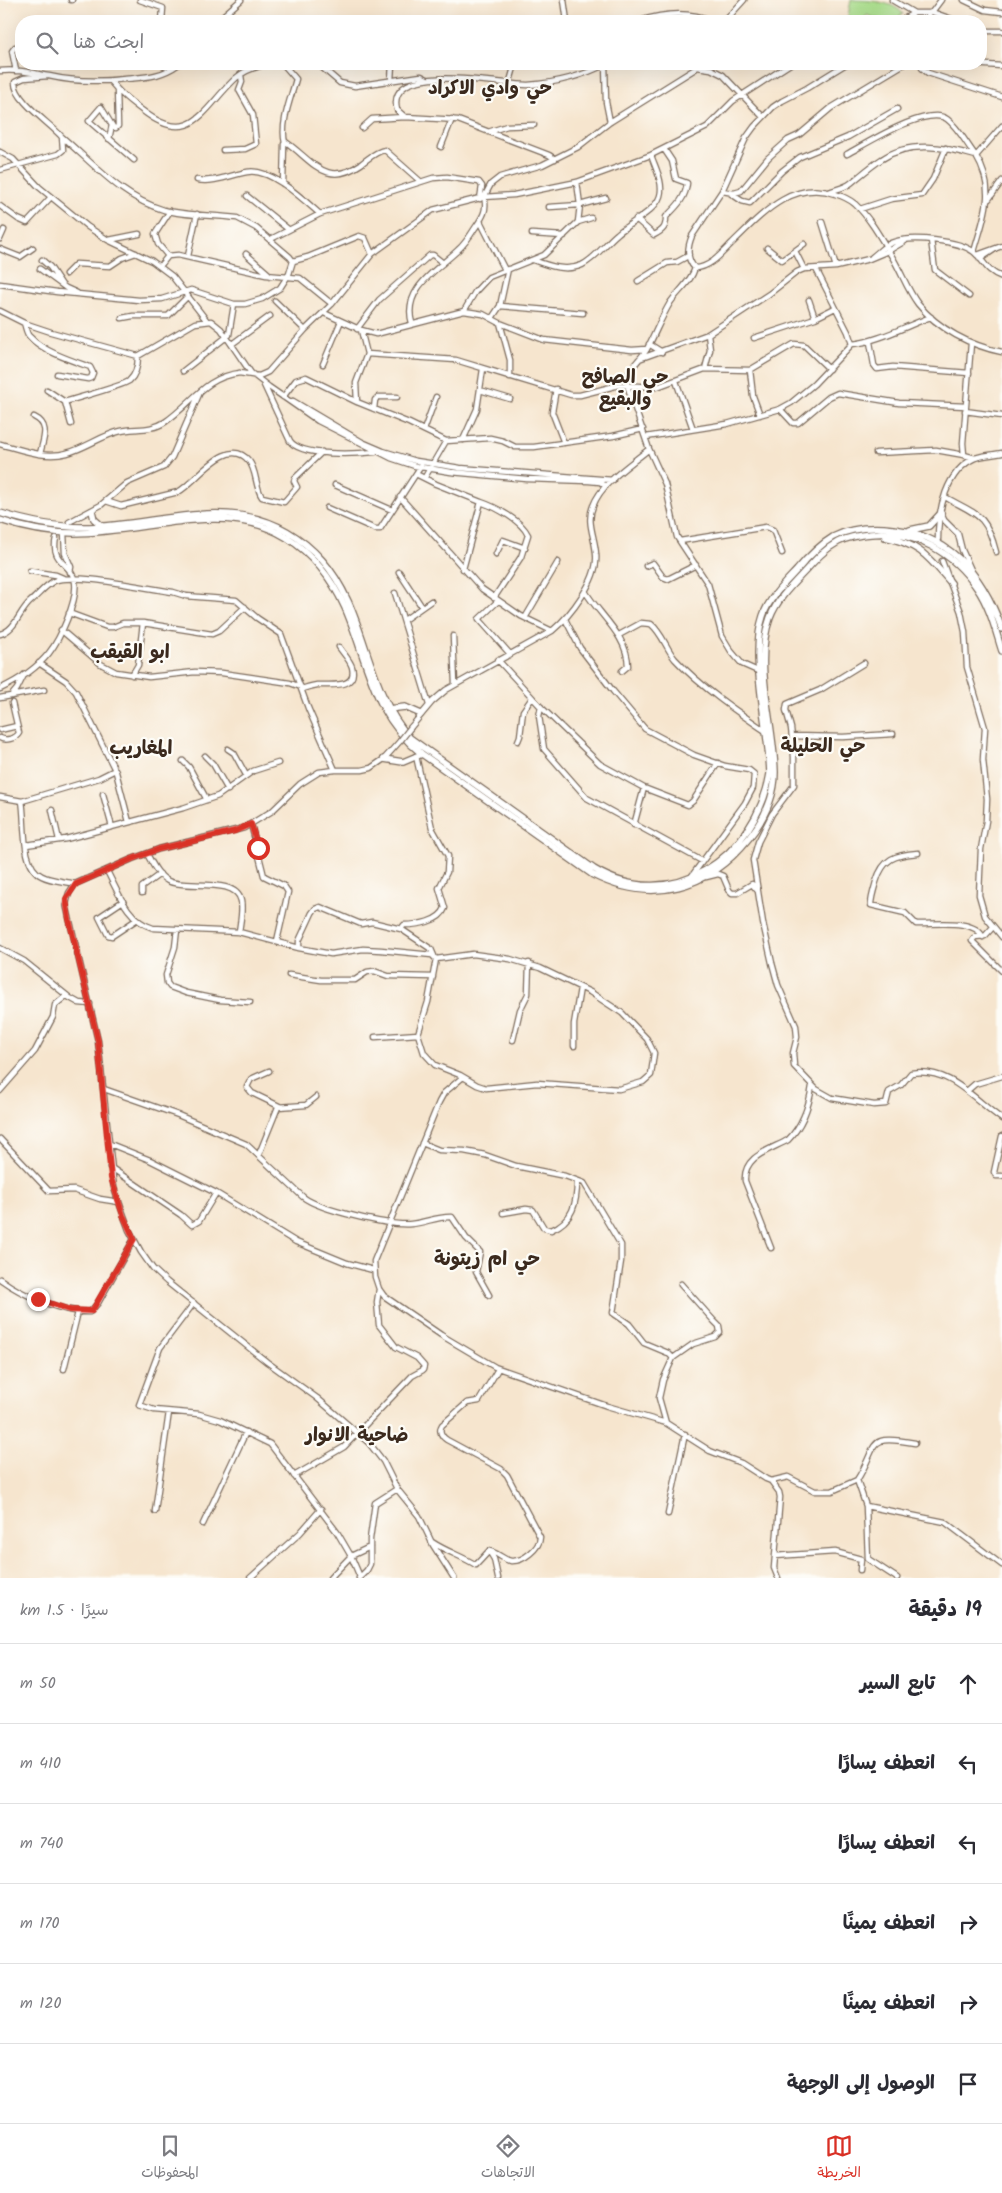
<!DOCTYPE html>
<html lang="ar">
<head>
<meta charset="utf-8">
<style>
  :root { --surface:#fff; --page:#f7f7f7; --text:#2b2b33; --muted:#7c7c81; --line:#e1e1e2; --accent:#d93025 }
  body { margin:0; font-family:Kalam,"Playpen Sans Arabic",sans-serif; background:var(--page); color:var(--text); direction:rtl }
  .stop { position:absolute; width:15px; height:15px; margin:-11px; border:4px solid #d93025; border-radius:50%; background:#fff }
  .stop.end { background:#d93025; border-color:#fff; box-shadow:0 1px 5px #0008 }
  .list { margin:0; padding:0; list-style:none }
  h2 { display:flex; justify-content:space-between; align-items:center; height:65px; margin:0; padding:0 20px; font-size:21px }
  h2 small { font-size:16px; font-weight:400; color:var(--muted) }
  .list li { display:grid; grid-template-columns:32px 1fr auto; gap:15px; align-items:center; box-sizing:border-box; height:80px; padding:0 20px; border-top:1px solid var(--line) }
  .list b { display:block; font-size:19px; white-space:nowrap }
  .list em { font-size:16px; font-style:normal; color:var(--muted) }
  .icon { flex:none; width:28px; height:28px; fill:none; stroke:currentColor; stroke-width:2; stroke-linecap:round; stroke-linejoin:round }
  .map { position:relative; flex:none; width:1002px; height:1578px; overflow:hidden; direction:ltr }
  .search { position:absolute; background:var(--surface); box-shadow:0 5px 20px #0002; left:15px; right:15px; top:15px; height:55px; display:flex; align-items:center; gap:12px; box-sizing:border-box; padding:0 18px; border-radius:20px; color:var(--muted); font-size:19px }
  .sheet { height:545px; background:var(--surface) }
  nav { display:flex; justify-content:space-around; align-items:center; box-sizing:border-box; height:70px; border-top:1px solid var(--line); background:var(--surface); font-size:14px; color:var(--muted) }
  nav a { display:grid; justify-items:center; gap:2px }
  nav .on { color:var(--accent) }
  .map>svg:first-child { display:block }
  .green { fill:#a9dc8b; stroke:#728354 }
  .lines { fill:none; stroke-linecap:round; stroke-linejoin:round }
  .minor-casing { stroke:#7c6b5c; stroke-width:7 }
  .major-casing { stroke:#7c6b5c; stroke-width:8 }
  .minor { stroke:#fff; stroke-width:4.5 }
  .major { stroke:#fff; stroke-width:5.5 }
  .minor-bridge-casing { stroke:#7c6b5c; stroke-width:7; stroke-linecap:butt }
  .minor-bridge { stroke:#fff; stroke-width:4.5 }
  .route { stroke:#d93025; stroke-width:6 }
  .labels { text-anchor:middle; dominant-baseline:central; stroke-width:4.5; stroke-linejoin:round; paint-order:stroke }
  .neighbourhood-label { font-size:19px; font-weight:bold; fill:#3b2a1e; stroke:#fdfcf7 }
</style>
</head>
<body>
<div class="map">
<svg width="1002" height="1578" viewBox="0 0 1002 1578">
  <rect width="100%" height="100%" fill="#fdfcf7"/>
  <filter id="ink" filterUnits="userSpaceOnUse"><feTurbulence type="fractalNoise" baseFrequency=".02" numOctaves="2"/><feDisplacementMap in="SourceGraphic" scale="10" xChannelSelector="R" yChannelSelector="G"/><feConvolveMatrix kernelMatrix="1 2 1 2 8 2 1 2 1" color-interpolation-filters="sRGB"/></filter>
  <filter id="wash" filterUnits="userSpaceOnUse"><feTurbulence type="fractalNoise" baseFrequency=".0096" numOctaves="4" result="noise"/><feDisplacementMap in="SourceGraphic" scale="20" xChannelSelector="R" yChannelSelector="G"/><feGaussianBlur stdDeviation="1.12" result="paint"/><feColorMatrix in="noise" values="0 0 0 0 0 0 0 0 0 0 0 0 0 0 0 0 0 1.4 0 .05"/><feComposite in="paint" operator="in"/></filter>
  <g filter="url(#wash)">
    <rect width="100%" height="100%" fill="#f6e5ce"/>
    <!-- green -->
    <path class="green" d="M851 0C866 0 894 1 903 14 890 24 881 21 867 15L863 21H847Z"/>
  </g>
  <g filter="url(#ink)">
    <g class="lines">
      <defs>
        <path id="minor" d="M71 0H72
          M140 0 163 8 162 21
          M564 0 567 21
          M892 0 914 13
          M964 0 985 10 1002 12
          M932 12 941 0
          M929 13 932 12 957 21
          M217 21 241 0
          M640 21C664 13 689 11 713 21
          M725 21 744 0
          M900 21 914 13H929L928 21
          M981 31H1002
          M283 64 296 79C291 98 280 123 285 143
          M318 64 340 83 355 86 421 76 427 79
          M605 64 606 102 610 122
          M846 64 807 88 782 101 773 107 754 127 746 138 722 191 692 236C687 248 686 259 695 268 710 268 722 253 732 243 760 216 792 179 835 194 842 196 849 199 855 204 871 219 883 242 894 260 902 274 908 291 918 304 938 329 971 346 1002 352
          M921 64 922 68 928 73 1002 97
          M971 64 1002 66
          M697 67 711 69 723 75 763 117
          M0 71C17 69 32 73 49 76 75 82 99 82 125 79 146 77 161 77 179 64
          M16 71 12 51 15 47H21
          M391 80 392 64
          M110 81 117 89 118 126 116 128 113 127 101 107 89 121 134 160
          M509 85 515 64
          M117 89C125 98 134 104 143 111 192 149 204 107 236 78 244 71 258 66 268 64
          M362 128 372 119 405 117
          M488 132 507 126 534 125
          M109 139 112 125
          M441 147 452 119
          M223 150 245 149 256 144 253 115 239 90 242 82 241 75
          M0 152 13 159 39 187 88 227 108 240 152 261 172 276 207 321
          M847 154C866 144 927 105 947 119 959 128 967 145 976 156L1002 126
          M555 159 549 155 458 120 405 117 397 110C384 58 506 86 528 85 556 83 581 77 606 64
          M0 170 58 154 63 150 62 137C51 124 14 100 15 82L24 78 48 76
          M197 180C214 183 231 175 247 172 270 167 304 200 320 214
          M283 184 284 144 286 142C313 161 326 188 361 164 368 159 376 151 385 150L420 181
          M722 191 734 193 741 191 768 158 788 140 799 135 831 108 904 64
          M829 192C836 189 845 188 851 183 861 175 871 166 882 159 910 140 945 147 976 156 997 191 984 216 974 252
          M730 193 742 201 750 203 782 171 800 157 848 137 897 109
          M247 196 288 229
          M989 199 1002 181
          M0 206 18 219 27 223 51 197
          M549 207 580 205 606 198
          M860 209 891 199 922 195 933 179 946 148
          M636 219 654 235C664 230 666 227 666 217 676 207 686 198 687 183L676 179 672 161 664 149
          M480 221 505 270
          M578 222 591 218
          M822 222 836 267
          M532 234 564 236
          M0 239 4 230
          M271 239 320 214 433 178 447 177 479 182 482 186 480 199
          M109 240 139 234
          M931 240 935 270 969 296
          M767 248 782 260 804 244
          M0 249 20 257 33 248
          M795 251 804 269
          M246 254 271 276
          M977 255 1002 246
          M168 256 158 244 155 234 170 211
          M188 256 197 214
          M872 257C879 252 885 244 894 242 912 236 958 240 974 252 985 261 984 270 1002 277
          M980 259 995 249
          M42 260 50 267 62 285
          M533 260C549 266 566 272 582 265 596 258 605 244 617 234 629 223 655 212 660 196 664 183 655 167 651 155
          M293 261 308 257 359 236 365 238 372 254
          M160 266 168 256 178 255 266 275 300 278 332 304
          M40 269 66 288 77 293
          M66 274 76 264 110 266 122 258 136 253
          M638 281 667 263 677 262 688 256
          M0 284 57 292 139 300 162 299 191 290 234 304H245L262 299 280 288 289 274 293 261 290 257 256 228 237 218C213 215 187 216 164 210 122 198 94 164 62 137
          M809 300 815 318
          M275 301 305 330
          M500 306 583 313
          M0 311 24 323 51 332 138 356 195 323 211 321 221 329 251 373 269 387 318 421 391 458 415 466 451 472 527 479 589 481 600 482 606 486
          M464 311 475 292 489 277 544 255 578 222 580 205 577 182
          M324 313 361 330 376 334 464 311 483 314 500 323 544 340 632 350 647 349
          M122 318 133 316H168L188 296
          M492 318 500 306 508 269
          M24 323C26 328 26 334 30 337 42 351 73 361 90 367L93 373 91 378 88 379 57 374
          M412 323C402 289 437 270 458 250 465 244 470 236 475 228 482 218 488 210 484 197L491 184 500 177 542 165 578 147 610 122 695 69 699 64
          M500 323 510 360V377
          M357 329 379 300 430 255H433L443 263
          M361 330 367 354 456 360 571 395H580L619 385 657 387 705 369 750 370 794 344 804 345 829 369
          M754 338 815 318 835 308
          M870 342 874 365 877 369 893 367 969 373
          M971 343 963 443 964 455 975 458
          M232 344 270 316
          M649 344 662 352
          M852 344C876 342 906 326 931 317
          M367 354 356 383 357 402 409 423 446 441 490 438 503 441 515 447H534L613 436 643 429
          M639 359 708 334 769 294 797 272 804 269 836 267 869 259 888 251 905 241
          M323 364 341 321
          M705 369 710 350 708 334
          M750 370 753 396 760 415
          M183 371 229 335 234 304
          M239 373 259 376 268 372 305 330 332 304 372 254 433 210 484 197 514 195 577 182 651 155 707 127 733 101 790 64
          M676 381 693 429
          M264 385 290 441C301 457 356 454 375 452
          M556 389 552 412 564 443
          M47 390 65 402C77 398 122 386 129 381 136 375 138 365 138 356
          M480 390 510 399
          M283 397 296 380 306 377 357 402
          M293 401 362 442 383 451 416 461 460 468 613 480
          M65 402 71 424
          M374 409 375 400 378 397H397
          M780 409 793 423H798L829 397 838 393 899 403 966 406
          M965 411 1002 416
          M34 417C51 425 43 439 40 454
          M424 430 436 397
          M646 437 727 424 780 409 791 403 814 384 852 344 848 332 816 269
          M463 440 477 409 483 369
          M0 444C22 450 45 459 67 453 86 448 102 435 121 431 135 428 152 431 165 422 192 404 204 377 240 373
          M649 449 665 484 677 537 708 584 722 636 731 651 742 664 760 672
          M876 453 936 450 964 455
          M416 474 436 484 481 502 463 569
          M425 477 446 441
          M335 485 392 510
          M400 497 482 589 521 616 552 631
          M945 497C977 515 986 513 996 552
          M106 501 121 506 178 492C196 483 227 434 249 461 257 471 255 487 262 497L284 502 297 487 294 481 295 478 322 452
          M481 502C496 507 522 521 528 535L521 557 494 598
          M327 508 375 529H380L421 466
          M941 513 944 520 958 534 962 550 971 570
          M69 522 101 505 127 483 164 467 172 457 200 392
          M64 533 65 553 71 567 70 572
          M938 539C938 510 946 471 975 458 984 455 993 455 1002 453
          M680 541 766 527 773 530 782 553
          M496 554 503 540 525 548
          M942 561 961 612 965 632 967 667 985 728 983 760 987 799 986 821 981 849 979 895 985 916 1002 937
          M646 566 653 563 663 577 668 579 696 565
          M30 571 56 575 63 578
          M399 572 422 607
          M585 591C599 615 628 636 628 666L622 671
          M395 593 429 705
          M498 601 479 619 510 654
          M69 613 107 627H113L123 623H143L212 634 219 631 245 607
          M525 618 558 562
          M565 619 580 648 613 691 645 729 694 755 725 766 749 770 754 774 753 788 745 803 691 877
          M404 620 431 601
          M61 630 101 664 116 672 149 677 195 672 222 673 290 683 301 687
          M0 634C16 630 19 611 31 601 38 595 46 585 54 581 74 572 148 589 173 592L186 596 236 600 257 618 281 634 308 708 335 770
          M619 635 641 623 651 624C662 633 666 648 675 659 701 687 736 711 767 732
          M453 636 455 684
          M498 660 541 707 600 764 644 788 688 805 693 801 718 763
          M39 663 66 681 76 692 116 772 129 822
          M864 663 820 690 787 704 786 710 791 728 794 757V785L772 814 758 842 753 860 763 923 772 963 778 985 796 1026 797 1037 793 1053 794 1066 816 1089 832 1098 874 1105 886 1104 889 1092 901 1085 911 1073C950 1067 973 1099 1002 1119
          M132 675 138 665 143 623
          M0 689C17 681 37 668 49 653 60 639 78 600 75 582 72 563 50 563 56 538
          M302 689C307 687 312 686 317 685 329 684 358 690 352 667 350 660 343 653 339 647
          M12 695 17 689 24 675
          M0 698 44 690
          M541 707 539 716 544 749 587 798 702 861
          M411 727 432 702 446 690 552 631C570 616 599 579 596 554 595 537 586 522 593 506 602 482 630 465 649 449L627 385C626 369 639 362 647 349 655 334 661 318 670 303 678 291 691 282 695 268
          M0 730 17 726
          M792 736 843 737 893 734
          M0 738C5 741 16 739 19 733L12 703
          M400 741 384 759 371 768 362 770H335L319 772 300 784 272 811 244 828 159 849 132 859 75 884 69 893 66 904 98 1041 114 1188 129 1230 141 1252 153 1269 167 1282 267 1362 317 1398 369 1443 383 1461 397 1489 419 1516 433 1545 454 1578
          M518 741 520 736 523 711 532 698
          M228 749 234 753 246 775
          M205 756 213 764 228 790
          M183 761 189 767 207 800
          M103 794 112 827
          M0 797 22 801C26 822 20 866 42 876 52 881 64 881 75 884
          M22 801 99 778 115 770
          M52 810 59 840
          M251 824 264 876 284 886 288 892 277 941
          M634 825 644 788
          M26 845 66 839 183 808 218 796 253 771 278 763
          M918 853C895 855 883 858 876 882 874 889 871 898 871 905L905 913 916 924C934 925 974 918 983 937
          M147 854C152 863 158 876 168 881 186 890 236 876 241 901 243 911 240 923 239 932
          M107 871C118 892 128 921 153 928L239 932 299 948 331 954 363 949 381 950 432 955 436 959 473 954 510 959 540 968 590 992 622 1013 647 1039 654 1053 651 1075 643 1082 619 1089 537 1083 486 1088 477 1085 460 1075 435 1065 424 1053 418 1034 428 1002 436 959
          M706 877 718 874 723 876 729 890 732 893H737L752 884 757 890
          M142 893V887L160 874
          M123 901 99 917 108 935 112 936 136 920
          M993 927 985 936 975 937 972 941 1002 971
          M401 929 404 925C417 925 440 922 445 908L439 888 447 872 448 856 432 828 416 756
          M177 930 175 947 166 975 167 983 170 987 186 993 220 1000 250 1002
          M0 948 24 961 70 998 79 1003 90 1004
          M299 948V941L312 913 315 909 320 907 361 924 372 922 401 929 431 949 434 956
          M289 975 321 980H355L367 972 374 971 388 976 433 977
          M375 1037 418 1034
          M513 1040 520 1010 528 994 529 963
          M574 1046V1024L580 988
          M269 1071 251 1079 247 1087 252 1093 279 1106
          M463 1077 444 1093 439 1102 374 1261 375 1277 379 1289 384 1296 441 1335 495 1367 607 1406 666 1423 710 1451 741 1463 766 1479 771 1481 788 1477 815 1491H832L857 1480 866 1506 868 1559 897 1578
          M104 1089 178 1115 246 1144 303 1197C320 1210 389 1226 411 1224 425 1223 438 1216 452 1217L466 1238 480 1252 476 1272 489 1295
          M968 1090 975 1084 1002 1076
          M0 1091 35 1051 53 1017 55 1005 66 996
          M1002 1136 994 1172 996 1176H1002
          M0 1139 49 1191 74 1190 100 1199 119 1202
          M422 1143 439 1150 464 1151 485 1155 516 1166 565 1176 584 1183 621 1245V1261L613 1313 629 1324 644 1343 668 1353 673 1358 663 1380 659 1398 666 1423
          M110 1144 150 1160 216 1193 296 1242 347 1263 373 1270
          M259 1154 278 1107 306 1105 316 1097
          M110 1167 181 1215 192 1225 199 1221 216 1193
          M503 1213 526 1209 533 1210 544 1228 551 1230C573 1221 577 1203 577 1181
          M771 1248 745 1181C743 1156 770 1150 788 1140 803 1125 809 1107 812 1086
          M0 1279C22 1295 62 1313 90 1312L98 1303 134 1239
          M194 1303 160 1348 139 1405 154 1410 199 1414 220 1420 270 1444 337 1532 351 1556 330 1578
          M673 1358 693 1344 715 1337 720 1332 719 1326 714 1321 681 1284
          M64 1369 78 1312
          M294 1476 344 1447 412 1376 423 1370 424 1366 417 1358 396 1347 379 1325 377 1302 379 1289
          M857 1480C880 1444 864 1434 915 1443
          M771 1481 779 1492 780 1497 774 1568 778 1578
          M866 1506 945 1522 1002 1565
          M155 1511 169 1412
          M668 1514 685 1434
          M203 1524 246 1432
          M432 1542C447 1552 462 1556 476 1565L489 1551 494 1559 498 1578
          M489 1551C497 1552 503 1560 511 1561 523 1562 540 1548 540 1537L507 1475 501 1469 447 1440C442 1437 438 1431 442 1425L467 1403 479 1401 498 1369
          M775 1556 835 1552 861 1559 860 1570
          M360 1577 351 1556 370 1547
          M250 1578 300 1533 321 1509
          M359 1578 367 1570 370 1564V1539L375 1503 397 1489"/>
        <path id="major" d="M92 511 94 519 102 526
          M0 513C29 522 58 528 89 527 174 524 253 484 322 560 367 610 364 688 410 738L594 869C672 916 756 856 770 774 769 728 749 657 763 616 769 598 784 584 797 570 807 558 818 546 833 537 848 529 867 527 884 528 948 532 982 573 1002 629
          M0 520C23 528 50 533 74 533 162 533 252 485 320 567 369 625 357 703 422 754L593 875C653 905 708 889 749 838 764 819 775 796 775 772 774 723 753 664 770 618 777 599 793 584 807 569 816 559 825 549 838 542 848 537 859 535 871 534 914 530 953 552 977 588 990 607 995 629 1002 651
          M910 530 929 526 941 513
          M885 537C920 544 929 558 951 583
          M389 709 405 707 421 714
          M384 759 403 762 422 754"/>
      </defs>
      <!-- minor casing -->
      <use href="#minor" class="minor-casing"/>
      <!-- major casing -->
      <use href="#major" class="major-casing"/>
      <!-- minor -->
      <use href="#minor" class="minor"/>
      <!-- major -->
      <use href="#major" class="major"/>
      <defs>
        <path id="minor-bridge" d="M400 741 411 727"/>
      </defs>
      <!-- minor-bridge casing -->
      <use href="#minor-bridge" class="minor-bridge-casing"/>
      <!-- minor-bridge -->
      <use href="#minor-bridge" class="minor-bridge"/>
    </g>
  </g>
  <g class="lines" filter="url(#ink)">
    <!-- route -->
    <path class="route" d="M38 1299 70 1310 92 1311 134 1239 123 1215 111 1178 98 1041 69 919 66 899 76 884 132 859 159 849 235 831 251 824 258 848"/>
  </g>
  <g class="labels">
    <!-- neighbourhood labels -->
    <g class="neighbourhood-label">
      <text x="490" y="89">حي وادي الاكراد</text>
      <text x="625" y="378">حي الصافح<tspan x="625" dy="22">والبقيع</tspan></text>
      <text x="130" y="653">ابو القيقب</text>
      <text x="823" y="747">حي الحليلة</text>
      <text x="141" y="749">المغاريب</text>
      <text x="487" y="1260">حي ام زيتونة</text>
      <text x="357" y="1436">ضاحية الانوار</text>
    </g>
  </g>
</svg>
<div class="stop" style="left:258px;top:848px"></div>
<div class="stop end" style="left:38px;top:1299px"></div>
<div class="search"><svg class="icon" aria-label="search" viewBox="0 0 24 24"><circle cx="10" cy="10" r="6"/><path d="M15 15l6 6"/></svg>ابحث هنا</div>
</div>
<section class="sheet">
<h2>19 دقيقة<small>سيرًا · 1.5 km</small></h2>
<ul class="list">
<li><svg class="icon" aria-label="ahead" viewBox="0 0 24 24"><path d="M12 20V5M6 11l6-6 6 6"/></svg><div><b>تابع السير</b></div><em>50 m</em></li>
<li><svg class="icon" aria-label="left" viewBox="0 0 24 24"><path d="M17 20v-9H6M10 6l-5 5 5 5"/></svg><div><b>انعطف يسارًا</b></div><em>410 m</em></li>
<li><svg class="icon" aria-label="left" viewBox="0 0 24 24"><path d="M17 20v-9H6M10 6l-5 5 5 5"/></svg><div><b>انعطف يسارًا</b></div><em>740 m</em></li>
<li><svg class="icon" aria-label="right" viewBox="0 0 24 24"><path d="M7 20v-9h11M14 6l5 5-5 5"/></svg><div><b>انعطف يمينًا</b></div><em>170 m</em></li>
<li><svg class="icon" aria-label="right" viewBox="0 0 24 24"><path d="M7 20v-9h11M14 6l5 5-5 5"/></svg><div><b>انعطف يمينًا</b></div><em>120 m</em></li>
<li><svg class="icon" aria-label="arrive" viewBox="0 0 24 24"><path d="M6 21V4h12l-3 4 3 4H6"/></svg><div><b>الوصول إلى الوجهة</b></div></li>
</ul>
</section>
<nav>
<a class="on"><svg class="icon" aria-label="map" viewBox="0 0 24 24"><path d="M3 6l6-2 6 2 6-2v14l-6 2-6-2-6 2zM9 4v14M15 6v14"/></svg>الخريطة</a>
<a><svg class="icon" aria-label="directions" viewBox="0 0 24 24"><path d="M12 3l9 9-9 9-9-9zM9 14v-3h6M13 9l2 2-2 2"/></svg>الاتجاهات</a>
<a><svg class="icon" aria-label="saved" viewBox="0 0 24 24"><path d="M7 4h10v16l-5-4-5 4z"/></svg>المحفوظات</a>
</nav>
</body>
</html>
